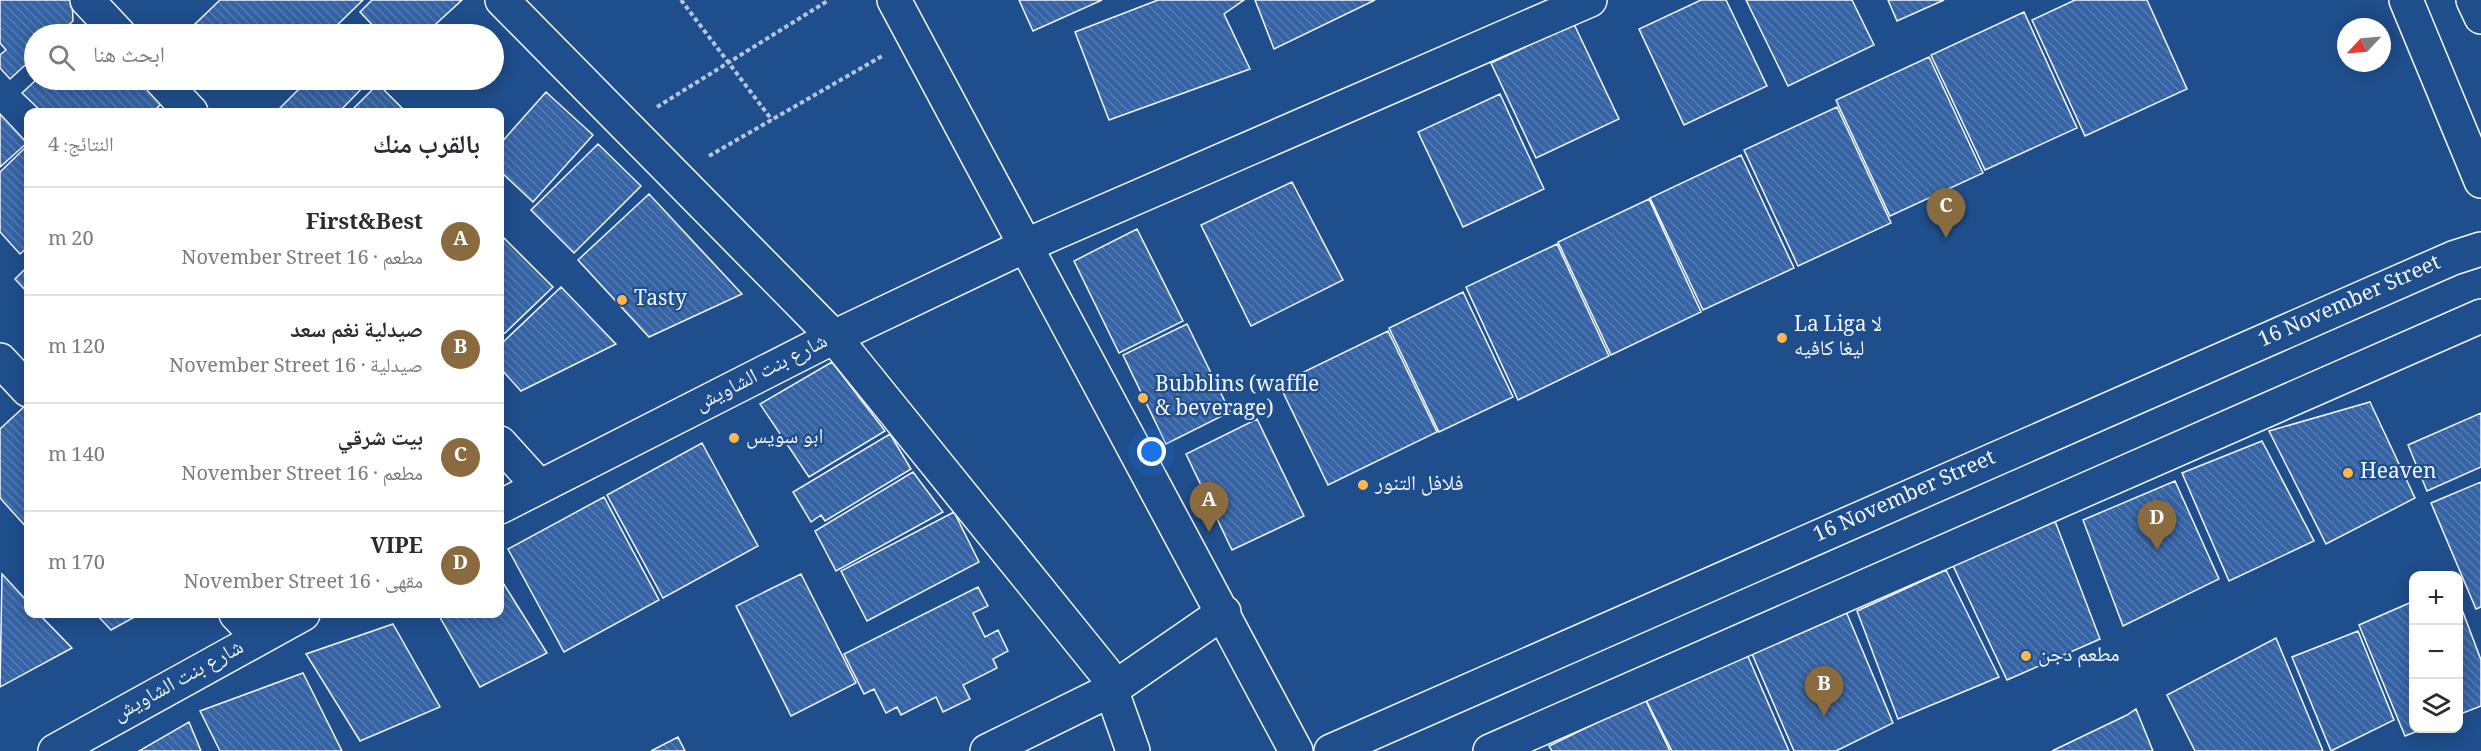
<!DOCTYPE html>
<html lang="ar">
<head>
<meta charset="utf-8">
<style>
  :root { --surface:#fff; --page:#f2f2f3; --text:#2b2b33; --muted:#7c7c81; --line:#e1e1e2; --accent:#8a6a3f }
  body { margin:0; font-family:Georgia,"Noto Naskh Arabic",serif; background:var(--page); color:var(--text); direction:rtl }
  .controls { position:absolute; right:18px; bottom:18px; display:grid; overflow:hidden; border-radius:12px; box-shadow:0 3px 15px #0003 }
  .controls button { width:54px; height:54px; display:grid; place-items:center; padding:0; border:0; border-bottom:2px solid var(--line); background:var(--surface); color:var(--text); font:30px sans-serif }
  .compass { position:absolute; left:2337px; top:18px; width:54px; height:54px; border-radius:50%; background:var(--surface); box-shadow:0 3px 15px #0003; rotate:244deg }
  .you { position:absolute; left:1152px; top:452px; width:21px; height:21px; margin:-15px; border:4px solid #fff; border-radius:50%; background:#1a73e8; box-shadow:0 0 0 9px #1a73e833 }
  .badge { display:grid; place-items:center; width:39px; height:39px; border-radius:50%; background:var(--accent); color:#fff; font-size:20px; font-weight:700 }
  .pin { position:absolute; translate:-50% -50px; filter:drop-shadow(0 2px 3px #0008) }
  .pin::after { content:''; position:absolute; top:32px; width:21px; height:18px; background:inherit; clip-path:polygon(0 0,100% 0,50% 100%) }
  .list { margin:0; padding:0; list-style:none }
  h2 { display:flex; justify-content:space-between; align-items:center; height:78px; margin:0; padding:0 24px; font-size:26px }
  h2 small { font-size:20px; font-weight:400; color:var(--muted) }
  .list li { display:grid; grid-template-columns:39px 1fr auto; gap:18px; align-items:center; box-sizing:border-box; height:108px; padding:0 24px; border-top:2px solid var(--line) }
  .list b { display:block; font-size:22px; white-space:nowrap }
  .list p { margin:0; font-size:20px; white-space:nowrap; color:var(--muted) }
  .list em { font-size:20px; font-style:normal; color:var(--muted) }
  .icon { flex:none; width:33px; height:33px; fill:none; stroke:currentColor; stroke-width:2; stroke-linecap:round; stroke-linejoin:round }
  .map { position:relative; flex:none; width:2481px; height:751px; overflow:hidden; direction:ltr }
  .search { position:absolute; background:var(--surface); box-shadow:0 3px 15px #0003; left:24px; top:24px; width:480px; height:66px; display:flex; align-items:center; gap:15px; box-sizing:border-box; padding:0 21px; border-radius:33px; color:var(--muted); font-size:22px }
  .panel { position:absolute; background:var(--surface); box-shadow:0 3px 15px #0003; left:24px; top:108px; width:480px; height:510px; border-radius:12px; direction:rtl }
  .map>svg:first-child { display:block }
  .building { fill:url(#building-back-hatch); stroke:#f2f6ff; stroke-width:1.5 }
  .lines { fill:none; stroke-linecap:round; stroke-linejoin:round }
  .minor-casing { stroke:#f2f6ff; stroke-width:36 }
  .tertiary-casing { stroke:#f2f6ff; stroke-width:36 }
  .path { stroke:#b3c4dc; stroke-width:4; stroke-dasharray:4.5 3; stroke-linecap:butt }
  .minor { stroke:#1f4e8c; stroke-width:33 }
  .tertiary { stroke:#1f4e8c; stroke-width:33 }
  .poi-dot { fill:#ffb74d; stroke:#1f4e8c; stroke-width:2 }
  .labels { text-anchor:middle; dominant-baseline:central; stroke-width:4.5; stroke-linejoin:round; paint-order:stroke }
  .poi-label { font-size:21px; fill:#f2f6ff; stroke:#1f4e8c; text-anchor:start }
  .street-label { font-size:21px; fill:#f2f6ff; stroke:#1f4e8c }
</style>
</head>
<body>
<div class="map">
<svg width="2481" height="751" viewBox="0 0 2481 751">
  <defs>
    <pattern id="building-back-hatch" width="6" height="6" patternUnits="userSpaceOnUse" patternTransform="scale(1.5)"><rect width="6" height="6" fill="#3563a3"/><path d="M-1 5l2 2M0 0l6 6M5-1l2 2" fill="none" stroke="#537ab1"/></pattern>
  </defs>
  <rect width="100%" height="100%" fill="#1f4e8c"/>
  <!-- building -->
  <path class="building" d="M0 0H72L73 21 59 34H34V57L10 79 0 68V55L6 50 0 43Z
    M220 0H363L328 34H206L195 24Z
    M372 0H462L425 34H381L360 12Z
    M1019 0H1102L1033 31Z
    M1158 0H1244L1224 14 1250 69 1109 120 1075 32Z
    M1255 0H1375L1274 49Z
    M1701 0H1726L1767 86 1684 125 1639 29Z
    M1746 0H1852L1874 45 1788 86Z
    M1888 0H1944L1897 21Z
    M2075 0H2147L2187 89 2085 136 2032 20Z
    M2024 12 2077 128 1985 170 1931 55Z
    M1574 24 1619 119 1536 158 1491 63Z
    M1929 57 1983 173 1890 216 1836 100Z
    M36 80H139L162 103 153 112H42L22 93Z
    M308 80H370L339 112H276Z
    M378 84 406 112H350Z
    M546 92 593 135 533 202 500 171V144Z
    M1500 94 1544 189 1463 227 1418 132Z
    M1837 107 1891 223 1798 266 1744 150Z
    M0 114 27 143 0 167Z
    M598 144 641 186 574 253 531 210Z
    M28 145V247L20 254 0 232V172Z
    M1741 155 1794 268 1703 310 1650 198Z
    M1292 182 1343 280 1251 326 1201 225Z
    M649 194 742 294 649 337 578 260Z
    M1649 199 1701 312 1611 355 1558 242Z
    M1137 229 1183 321 1119 353 1074 261Z
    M501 235 553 287 505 333 500 335Z
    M1557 244 1609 356 1518 400 1466 287Z
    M28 266V293L15 279Z
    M561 287 616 344 521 391 500 368V345Z
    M1463 292 1513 397 1439 432 1389 328Z
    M1187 324 1230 412 1166 444 1123 355Z
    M1388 331 1437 432 1328 485 1279 384Z
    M832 362 885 431 809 477 760 404Z
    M2370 402 2415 498 2326 544 2269 431Z
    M27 404 28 405V529L0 498V429Z
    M2481 413V467L2427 491 2408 445Z
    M1257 419 1304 516 1232 550 1186 454Z
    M890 434 911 469 825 521 821 515 811 522 793 492Z
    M2262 441 2314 541 2229 581 2182 473Z
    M702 443 758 546 663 598 607 495Z
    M913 472 943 512 836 571 815 531Z
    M2175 481 2219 579 2123 626 2083 520Z
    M2481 482V607L2476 609 2431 503Z
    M604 497 659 600 564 652 508 549Z
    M954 512 979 562 867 621 841 571Z
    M2055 521 2100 639 2007 680 1948 555Z
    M1946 570 1999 677 1898 719 1857 611Z
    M2 574 28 602V614H39L72 648 0 687Z
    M801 574 856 683 791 716 736 606Z
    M500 578 547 653 480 687 438 614H500Z
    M978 587 988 606 973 613 985 637 998 630 1008 651 993 659 997 668 963 685 970 699 943 712 936 697 901 715 897 707 886 713 874 689 864 694 844 654Z
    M2458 599 2481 660V706L2458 715Z
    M2414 601V728H2425L2405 736 2359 625Z
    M1845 609 1893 723 1836 751H1794L1749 647Z
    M96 614H140L111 630Z
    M393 624 440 707 360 741 306 654Z
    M2358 631 2394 720 2331 751 2292 657Z
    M2276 638 2323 751H2195L2167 695Z
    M1743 645 1789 751H1672L1644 696Z
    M303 673 342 751H220L200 711Z
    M1645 699 1670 751H1552L1549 746Z
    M2136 709 2153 751H2052L2127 715Z
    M189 722 201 751H139Z
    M678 737 685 751H651Z"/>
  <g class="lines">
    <defs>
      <path id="minor" d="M87 0 119 34
        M502 0 834 337 1105 672 1133 751
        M894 0 1296 751
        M161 80 191 112
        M0 360 28 390
        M500 443 539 486
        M500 507 834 337 1027 245 1590 0
        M236 614 258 637
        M55 751 303 614
        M987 751 1111 690 1224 612"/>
      <path id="tertiary" d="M2406 0 2481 181
        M2473 0 2481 17
        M1331 751 2453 258 2481 249
        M1490 751 2481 316"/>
    </defs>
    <!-- minor casing -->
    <use href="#minor" class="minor-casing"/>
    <!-- tertiary casing -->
    <use href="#tertiary" class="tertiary-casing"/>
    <!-- path -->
    <path class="path" d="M681 0 772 120
      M657 107 829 0
      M709 156 882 56"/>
    <!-- minor -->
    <use href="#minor" class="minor"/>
    <!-- tertiary -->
    <use href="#tertiary" class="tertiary"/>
  </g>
  <!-- markers -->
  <g class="poi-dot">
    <circle cx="622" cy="300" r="6"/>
    <circle cx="1782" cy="338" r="6"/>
    <circle cx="1143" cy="398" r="6"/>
    <circle cx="734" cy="438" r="6"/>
    <circle cx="2348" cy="473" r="6"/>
    <circle cx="1363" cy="485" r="6"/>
    <circle cx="2026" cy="656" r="6"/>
  </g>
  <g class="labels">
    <!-- poi labels -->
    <g class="poi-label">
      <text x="634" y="300">Tasty</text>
      <text x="1794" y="326">La Liga لا<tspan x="1794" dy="24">ليغا كافيه</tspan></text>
      <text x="1155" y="386">Bubblins (waffle<tspan x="1155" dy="24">&amp; beverage)</tspan></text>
      <text x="746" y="438">ابو سويس</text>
      <text x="2360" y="473">Heaven</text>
      <text x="1375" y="485">فلافل التنور</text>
      <text x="2038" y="656">مطعم دجن</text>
    </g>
    <!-- street labels -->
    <g class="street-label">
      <text transform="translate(2350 303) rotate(-24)">16 November Street</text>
      <text transform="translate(762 374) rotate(-27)">شارع بنت الشاويش</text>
      <text transform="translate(1905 498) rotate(-24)">16 November Street</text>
      <text transform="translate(179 682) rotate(-29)">شارع بنت الشاويش</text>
    </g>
  </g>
</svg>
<div class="controls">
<button>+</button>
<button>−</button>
<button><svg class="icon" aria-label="layers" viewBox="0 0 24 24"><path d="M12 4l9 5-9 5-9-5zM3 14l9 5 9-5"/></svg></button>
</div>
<svg class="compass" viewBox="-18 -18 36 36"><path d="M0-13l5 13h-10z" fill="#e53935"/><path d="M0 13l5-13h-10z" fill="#7c7c81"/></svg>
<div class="you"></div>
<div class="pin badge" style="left:1209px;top:532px">A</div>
<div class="pin badge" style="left:1824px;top:716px">B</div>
<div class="pin badge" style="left:1946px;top:238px">C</div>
<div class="pin badge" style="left:2157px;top:550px">D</div>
<div class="search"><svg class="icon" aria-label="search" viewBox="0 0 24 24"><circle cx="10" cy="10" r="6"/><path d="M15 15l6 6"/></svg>ابحث هنا</div>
<section class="panel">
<h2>بالقرب منك<small>النتائج: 4</small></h2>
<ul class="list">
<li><span class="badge">A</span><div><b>First&amp;Best</b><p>مطعم · 16 November Street</p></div><em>20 m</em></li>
<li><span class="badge">B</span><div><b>صيدلية نغم سعد</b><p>صيدلية · 16 November Street</p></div><em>120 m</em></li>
<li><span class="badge">C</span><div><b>بيت شرقي</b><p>مطعم · 16 November Street</p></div><em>140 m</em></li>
<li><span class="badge">D</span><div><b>VIPE</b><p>مقهى · 16 November Street</p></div><em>170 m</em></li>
</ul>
</section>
</div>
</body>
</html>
